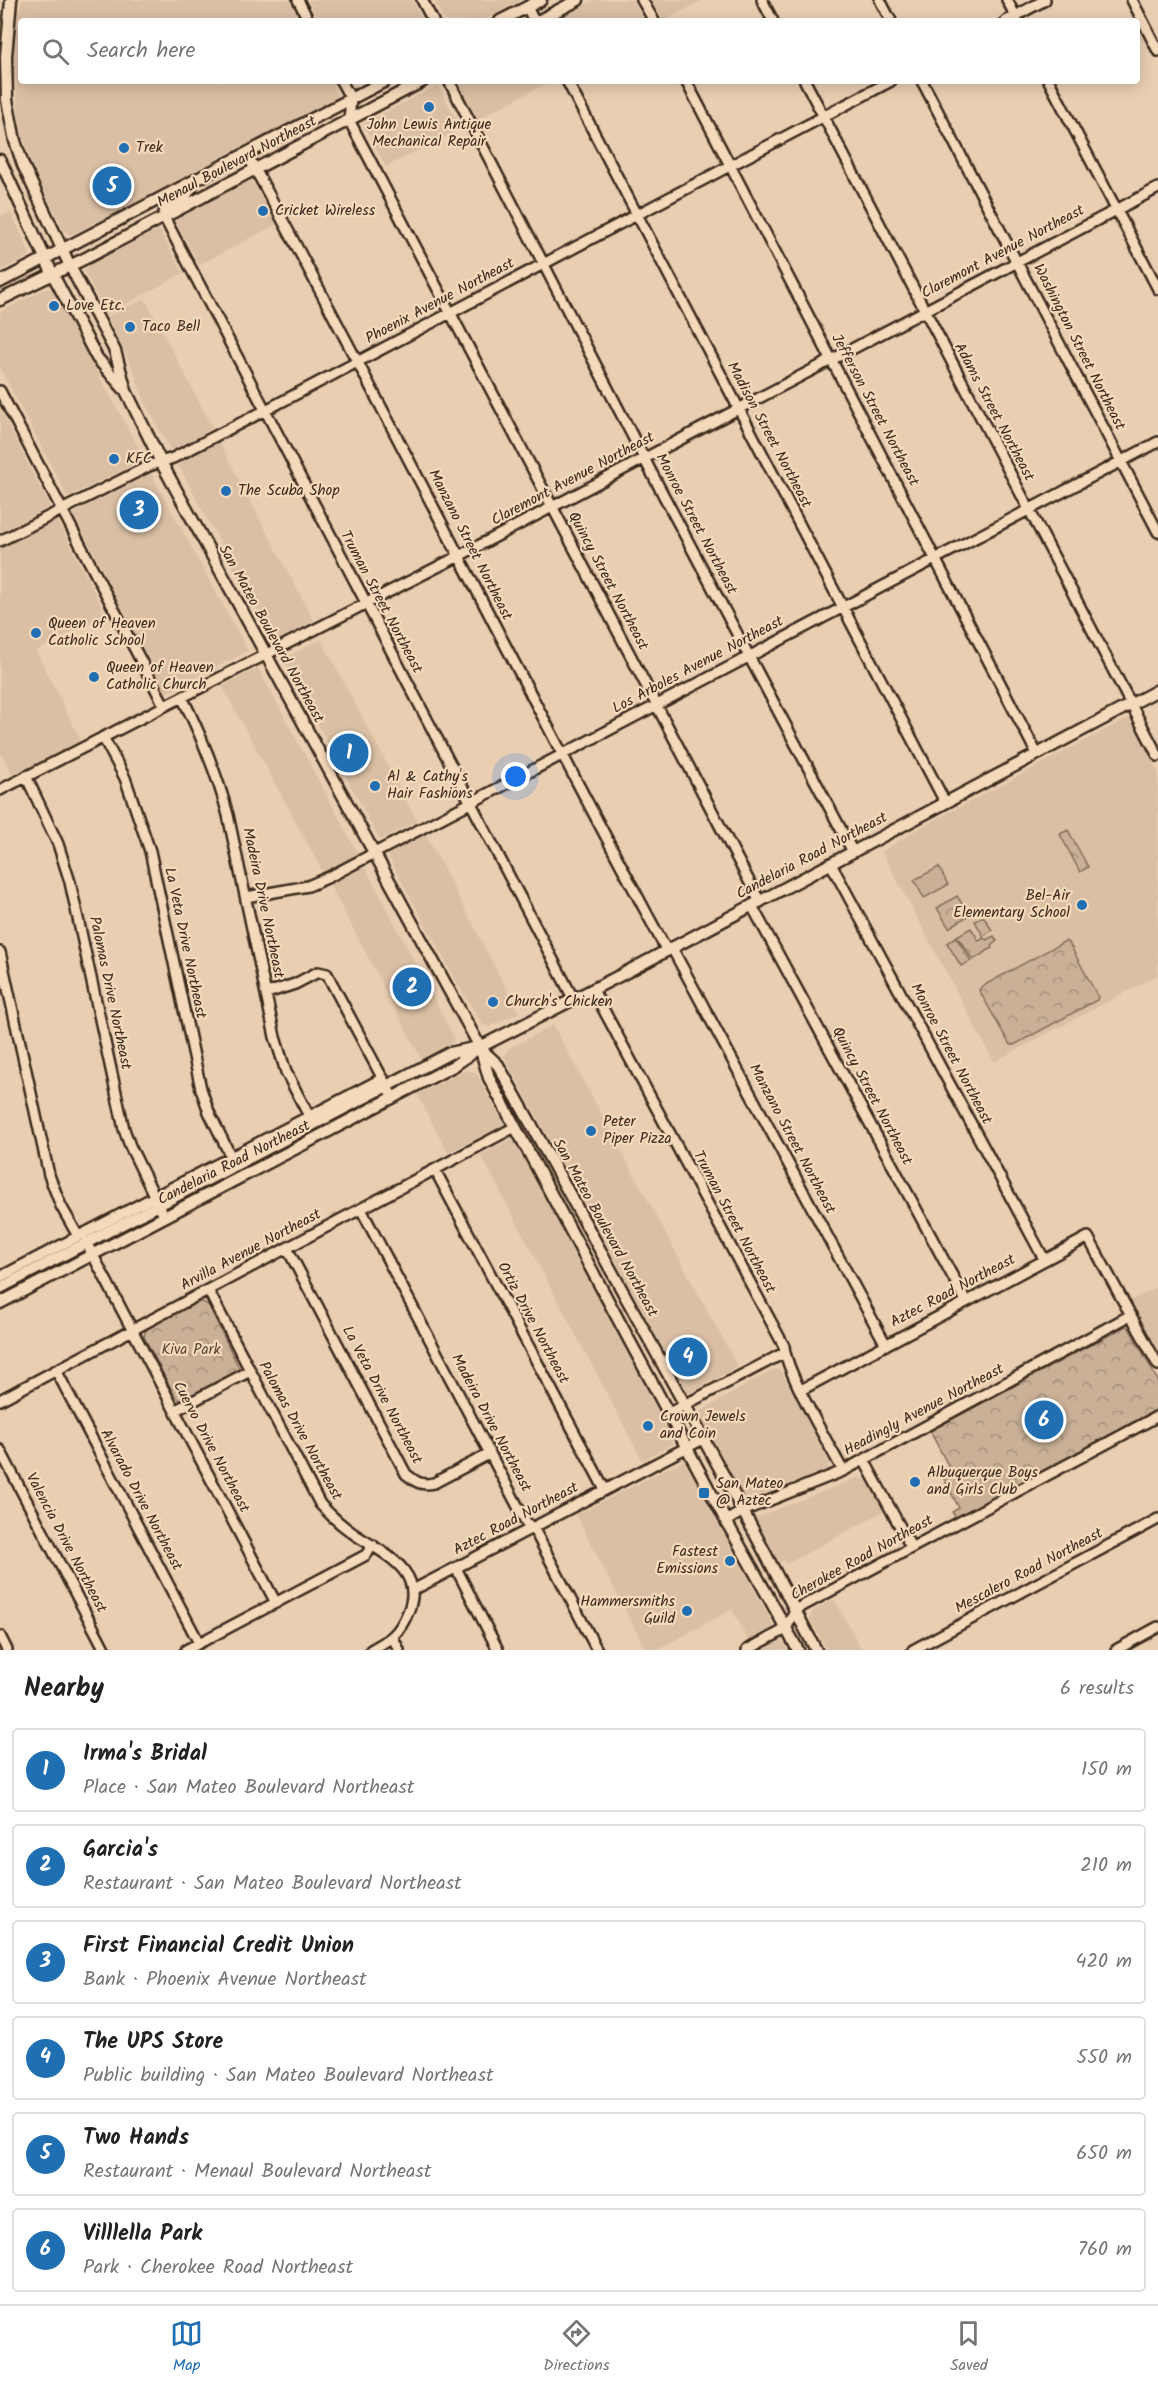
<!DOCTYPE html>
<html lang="en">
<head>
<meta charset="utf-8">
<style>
  :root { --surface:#fff; --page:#f2f2f2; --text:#222; --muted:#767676; --line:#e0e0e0; --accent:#1f6fb2 }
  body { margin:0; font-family:Kalam,sans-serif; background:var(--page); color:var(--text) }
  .you { position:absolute; left:516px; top:777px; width:21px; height:21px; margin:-15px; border:4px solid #fff; border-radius:50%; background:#1a73e8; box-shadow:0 0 0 9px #1a73e833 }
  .badge { display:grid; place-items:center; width:39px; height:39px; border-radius:50%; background:var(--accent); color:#fff; font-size:20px; font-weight:700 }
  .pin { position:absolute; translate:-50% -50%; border:3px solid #fff; box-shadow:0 2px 6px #0006 }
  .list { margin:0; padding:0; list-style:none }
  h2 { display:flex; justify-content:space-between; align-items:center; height:78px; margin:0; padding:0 24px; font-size:26px }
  h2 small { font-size:20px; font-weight:400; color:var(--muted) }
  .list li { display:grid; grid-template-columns:39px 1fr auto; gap:18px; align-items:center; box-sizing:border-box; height:84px; margin:0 12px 12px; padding:0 12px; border:2px solid var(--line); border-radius:6px }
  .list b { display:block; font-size:22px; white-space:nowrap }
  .list p { margin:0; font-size:20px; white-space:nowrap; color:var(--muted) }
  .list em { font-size:20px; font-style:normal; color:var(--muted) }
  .icon { flex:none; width:33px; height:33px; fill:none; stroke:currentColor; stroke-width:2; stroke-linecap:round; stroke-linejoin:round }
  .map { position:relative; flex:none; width:1158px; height:1650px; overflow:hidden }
  .search { position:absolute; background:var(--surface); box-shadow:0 3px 15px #0003; left:18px; right:18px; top:18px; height:66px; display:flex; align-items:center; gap:15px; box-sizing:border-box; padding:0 21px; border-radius:6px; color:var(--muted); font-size:22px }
  .sheet { height:654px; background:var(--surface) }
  nav { display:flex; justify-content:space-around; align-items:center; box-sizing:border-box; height:84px; border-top:2px solid var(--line); background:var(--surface); font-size:16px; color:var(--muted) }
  nav a { display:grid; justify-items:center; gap:3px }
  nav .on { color:var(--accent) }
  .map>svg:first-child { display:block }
  .built { fill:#dabfa4 }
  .grass { fill:#cab096; stroke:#826d5a; stroke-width:1.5 }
  .park { fill:url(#park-crowns); stroke:#826d5a; stroke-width:1.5 }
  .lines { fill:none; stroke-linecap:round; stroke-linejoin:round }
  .minor-casing { stroke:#3b2a1e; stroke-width:14 }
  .major-casing { stroke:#3b2a1e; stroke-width:15 }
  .minor { stroke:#f5d9bb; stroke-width:9 }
  .major { stroke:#f5d9bb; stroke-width:10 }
  .poi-dot { fill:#1f6fb2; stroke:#f5d9bb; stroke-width:2 }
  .labels { text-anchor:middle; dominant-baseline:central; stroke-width:4.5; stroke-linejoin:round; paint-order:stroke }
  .poi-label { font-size:15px; fill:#3b2a1e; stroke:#f5d9bb; text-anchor:start }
  .street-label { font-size:15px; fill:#3b2a1e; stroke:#f5d9bb }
  .park-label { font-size:15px; fill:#584536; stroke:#f5d9bb }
</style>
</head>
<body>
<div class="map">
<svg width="1158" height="1650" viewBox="0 0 1158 1650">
  <defs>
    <pattern id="park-crowns" width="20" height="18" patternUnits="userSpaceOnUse" patternTransform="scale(1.5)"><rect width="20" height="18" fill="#cab096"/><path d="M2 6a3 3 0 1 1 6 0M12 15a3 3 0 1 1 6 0" fill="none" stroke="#a58f7a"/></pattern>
  </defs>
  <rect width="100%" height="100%" fill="#eaceb2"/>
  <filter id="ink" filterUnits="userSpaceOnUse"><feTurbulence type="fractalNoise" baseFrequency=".0167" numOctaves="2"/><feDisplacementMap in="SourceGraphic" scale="12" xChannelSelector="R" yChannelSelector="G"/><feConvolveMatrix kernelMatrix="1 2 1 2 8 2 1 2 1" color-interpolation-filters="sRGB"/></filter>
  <g filter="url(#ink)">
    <!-- built -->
    <path class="built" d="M22 0H226L227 2 230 0H289L300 21H21V81H332L338 97 175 183 73 234H69L64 230 36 174 20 128 14 67 18 13Z
      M308 0H412L423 21H319Z
      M434 0H522L483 21H445Z
      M594 0H633L644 21H554Z
      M651 0H703L664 21Z
      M456 81H550L476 120Z
      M438 85 461 128 386 167 363 124Z
      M251 180 277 224 199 265 175 220Z
      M11 212 30 254 27 257 0 271V217Z
      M159 229 183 273 106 315 84 271 88 266Z
      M49 288 53 291 143 456 137 463 68 497 0 368V312L43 290Z
      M145 299 213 428 171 451 146 405 134 372 107 317Z
      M0 409 50 507 0 532Z
      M219 442 314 621 274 643 178 464Z
      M151 473 248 651 166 693 74 515V513Z
      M57 519 106 615 36 651 81 741 13 776 0 751V549Z
      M321 639 417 821 380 840 283 659Z
      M258 668 357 852 356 856 323 872 222 686Z
      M1130 717 1158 772V975L994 1062 882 852 914 831Z
      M425 833 519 1013 489 1027 482 1024 457 983 387 854V853Z
      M363 868 366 869 454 1037 451 1044 422 1060 330 885Z
      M553 1025 738 1367 688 1394 504 1056 508 1049Z
      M467 1070 476 1073 504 1124 448 1153 417 1094Z
      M512 1138 674 1440 673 1444 642 1460 481 1155Z
      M1158 1286V1352L1130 1301Z
      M774 1369 781 1371 783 1374 830 1464 826 1471 746 1500 698 1413Z
      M684 1460 774 1626 773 1628 749 1642 732 1609 657 1650H646L575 1513 582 1512Z
      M857 1478 867 1480 884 1511 787 1564 784 1560 778 1563 755 1518Z
      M834 1599 862 1650H827L810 1619 813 1611Z
      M782 1640 788 1650H762L780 1640Z"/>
    <!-- grass -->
    <path class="grass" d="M939 867 948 885 924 898 914 880Z"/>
    <!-- park -->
    <path class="park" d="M1068 830 1088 867 1080 872 1060 834Z
      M957 896 969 915 949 928 937 908Z
      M983 916 992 930 983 936 975 921Z
      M971 928 979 941 984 938 986 940 994 936 997 941 991 946 992 948 973 960 957 936Z
      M956 937 971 961 961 966 947 943Z
      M1065 941 1069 943 1098 997 1097 1000 1014 1045H1010L979 990 981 987Z
      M196 1302H203L209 1306 239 1368 233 1376 188 1400H180L175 1396 144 1337 145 1332 149 1327Z
      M1126 1326 1129 1328 1158 1381V1409L956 1518 952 1512 959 1508 942 1475 951 1471 930 1431Z"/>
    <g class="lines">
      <defs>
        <path id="minor" d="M298 0 309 21
          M422 0 433 21
          M642 0 654 21
          M762 0 773 21
          M880 0 891 21
          M1007 0 1017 19
          M1132 0 1158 51
          M527 7 534 21
          M1006 21 1045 0
          M341 81 351 99 349 120 760 902
          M449 81 648 466 853 852
          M567 81 945 802
          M686 81 1037 754
          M805 81 1158 756
          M922 81 1158 532
          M1049 81 1158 289
          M247 154C390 418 524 687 667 951
          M164 217 574 1000
          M0 391 164 705
          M0 541 149 466 173 458 264 411 891 81
          M182 697C201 735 217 774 228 815L275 1037 286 1072 309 1116
          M103 737 125 778 150 851 201 1089 209 1112 231 1157
          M26 776 58 844 70 882 124 1129 130 1146 164 1216
          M0 790 459 556 1158 188
          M831 864 1044 1259
          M246 897 308 886 329 877 1158 442
          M752 906 966 1301
          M672 948 886 1345
          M0 952 49 1175 61 1206 78 1236
          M593 990 784 1346C786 1373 829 1444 843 1471
          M267 993 295 984 318 972 327 974 393 1098
          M435 1170 605 1490
          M361 1209 526 1522 536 1533 597 1650
          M86 1242 276 1603
          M287 1248 406 1474C416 1482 421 1486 434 1483L489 1454
          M0 1277 383 1078
          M208 1290 320 1504C331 1516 341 1525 354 1534 382 1553 426 1570 408 1612 399 1634 391 1639 371 1650
          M56 1370 199 1643
          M801 1390 1088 1237 1158 1365
          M0 1400 515 1127
          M176 1410 250 1371
          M669 1413 784 1353
          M0 1450 105 1650
          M864 1460 911 1547
          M726 1521 743 1511 843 1471 1131 1315
          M456 1568 498 1650
          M413 1590 703 1439
          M0 1636 7 1650
          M393 1638 399 1650
          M186 1650 366 1555 373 1545
          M747 1650 786 1629 795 1610 1158 1416
          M913 1650 1158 1519
          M1116 1650 1158 1627"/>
        <path id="major" d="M11 0 6 56 7 100 15 141 23 165 70 266 115 351 126 391 161 462 480 1047 489 1078 726 1521 798 1650
          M500 21 541 0
          M538 21 578 0
          M0 160 52 273 97 358 124 389
          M164 217C164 203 177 203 185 196 189 192 191 186 194 182
          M0 282 385 81
          M0 300 88 257 423 81
          M482 1050 498 1065 531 1124 743 1511 816 1650
          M0 1288 450 1053 474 1048
          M0 1303 455 1065 480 1047 621 975 1158 690"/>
      </defs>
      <!-- minor casing -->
      <use href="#minor" class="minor-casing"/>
      <!-- major casing -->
      <use href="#major" class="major-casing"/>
      <!-- minor -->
      <use href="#minor" class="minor"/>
      <!-- major -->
      <use href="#major" class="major"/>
    </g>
  </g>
  <!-- markers -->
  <g class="poi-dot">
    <circle cx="429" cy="107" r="6"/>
    <circle cx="124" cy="148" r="6"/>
    <circle cx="263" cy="211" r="6"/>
    <circle cx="54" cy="306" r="6"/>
    <circle cx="130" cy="327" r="6"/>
    <circle cx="114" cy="459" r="6"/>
    <circle cx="226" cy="491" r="6"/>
    <circle cx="36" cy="633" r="6"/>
    <circle cx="94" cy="677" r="6"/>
    <circle cx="375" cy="786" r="6"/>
    <circle cx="1082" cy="905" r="6"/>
    <circle cx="493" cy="1002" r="6"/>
    <circle cx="591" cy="1131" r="6"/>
    <circle cx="648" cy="1426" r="6"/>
    <circle cx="915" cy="1482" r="6"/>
    <rect x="698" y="1487" width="12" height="12" rx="3"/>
    <circle cx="730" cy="1561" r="6"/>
    <circle cx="687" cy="1611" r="6"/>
  </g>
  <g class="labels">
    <!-- poi labels -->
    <g class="poi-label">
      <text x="429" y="125" text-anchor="middle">John Lewis Antique<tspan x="429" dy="17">Mechanical Repair</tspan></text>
      <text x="136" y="148">Trek</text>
      <text x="275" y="211">Cricket Wireless</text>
      <text x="66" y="306">Love Etc.</text>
      <text x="142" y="327">Taco Bell</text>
      <text x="126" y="459">KFC</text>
      <text x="238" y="491">The Scuba Shop</text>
      <text x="48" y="624">Queen of Heaven<tspan x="48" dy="17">Catholic School</tspan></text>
      <text x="106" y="668">Queen of Heaven<tspan x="106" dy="17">Catholic Church</tspan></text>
      <text x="387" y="777">Al &amp; Cathy's<tspan x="387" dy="17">Hair Fashions</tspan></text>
      <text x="1070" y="896" text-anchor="end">Bel-Air<tspan x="1070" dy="17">Elementary School</tspan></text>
      <text x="505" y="1002">Church's Chicken</text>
      <text x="603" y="1122">Peter<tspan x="603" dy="17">Piper Pizza</tspan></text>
      <text x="660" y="1417">Crown Jewels<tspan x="660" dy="17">and Coin</tspan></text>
      <text x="927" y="1473">Albuquerque Boys<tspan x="927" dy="17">and Girls Club</tspan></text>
      <text x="716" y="1484">San Mateo<tspan x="716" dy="17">@ Aztec</tspan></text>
      <text x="718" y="1552" text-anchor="end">Fastest<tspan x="718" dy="17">Emissions</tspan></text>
      <text x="675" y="1602" text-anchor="end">Hammersmiths<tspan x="675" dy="17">Guild</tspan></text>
    </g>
    <!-- street labels -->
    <g class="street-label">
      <text transform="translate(237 162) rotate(-28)">Menaul Boulevard Northeast</text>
      <text transform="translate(1003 252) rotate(-28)">Claremont Avenue Northeast</text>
      <text transform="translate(440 301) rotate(-28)">Phoenix Avenue Northeast</text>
      <text transform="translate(1079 347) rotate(63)">Washington Street Northeast</text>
      <text transform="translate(875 410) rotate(62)">Jefferson Street Northeast</text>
      <text transform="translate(994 412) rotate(62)">Adams Street Northeast</text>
      <text transform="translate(769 435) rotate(62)">Madison Street Northeast</text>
      <text transform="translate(573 479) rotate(-28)">Claremont Avenue Northeast</text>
      <text transform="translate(696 524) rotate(62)">Monroe Street Northeast</text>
      <text transform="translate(470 545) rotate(63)">Manzano Street Northeast</text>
      <text transform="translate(608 581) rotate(62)">Quincy Street Northeast</text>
      <text transform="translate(381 602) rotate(62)">Truman Street Northeast</text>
      <text transform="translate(271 634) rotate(61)">San Mateo Boulevard Northeast</text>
      <text transform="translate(698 665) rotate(-28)">Los Arboles Avenue Northeast</text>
      <text transform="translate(812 856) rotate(-28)">Candelaria Road Northeast</text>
      <text transform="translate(263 903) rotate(78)">Madeira Drive Northeast</text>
      <text transform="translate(185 943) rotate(78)">La Veta Drive Northeast</text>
      <text transform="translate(110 993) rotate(78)">Palomas Drive Northeast</text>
      <text transform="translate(951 1054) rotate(62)">Monroe Street Northeast</text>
      <text transform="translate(872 1096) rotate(62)">Quincy Street Northeast</text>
      <text transform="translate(792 1139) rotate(62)">Manzano Street Northeast</text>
      <text transform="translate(234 1163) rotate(-27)">Candelaria Road Northeast</text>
      <text transform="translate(734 1222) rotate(62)">Truman Street Northeast</text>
      <text transform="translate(605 1228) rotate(61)">San Mateo Boulevard Northeast</text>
      <text transform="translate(251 1250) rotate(-28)">Arvilla Avenue Northeast</text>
      <text transform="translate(953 1291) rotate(-28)">Aztec Road Northeast</text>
      <text transform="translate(533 1323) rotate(62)">Ortiz Drive Northeast</text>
      <text transform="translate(382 1395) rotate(62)">La Veta Drive Northeast</text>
      <text transform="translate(924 1410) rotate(-28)">Headingly Avenue Northeast</text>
      <text transform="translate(491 1423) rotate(62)">Madeira Drive Northeast</text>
      <text transform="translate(300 1431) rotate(61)">Palomas Drive Northeast</text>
      <text transform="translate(211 1447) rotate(62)">Cuervo Drive Northeast</text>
      <text transform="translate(141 1500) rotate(62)">Alvarado Drive Northeast</text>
      <text transform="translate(516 1519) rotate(-28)">Aztec Road Northeast</text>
      <text transform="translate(66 1543) rotate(62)">Valencia Drive Northeast</text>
      <text transform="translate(862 1558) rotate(-29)">Cherokee Road Northeast</text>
      <text transform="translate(1029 1571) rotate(-28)">Mescalero Road Northeast</text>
    </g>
    <!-- park labels -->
    <g class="park-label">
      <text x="191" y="1350">Kiva Park</text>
    </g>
  </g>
</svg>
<div class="you"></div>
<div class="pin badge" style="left:349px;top:753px">1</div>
<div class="pin badge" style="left:412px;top:987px">2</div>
<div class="pin badge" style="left:139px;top:510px">3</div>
<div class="pin badge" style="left:688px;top:1357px">4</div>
<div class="pin badge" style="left:112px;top:186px">5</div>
<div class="pin badge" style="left:1044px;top:1420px">6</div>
<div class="search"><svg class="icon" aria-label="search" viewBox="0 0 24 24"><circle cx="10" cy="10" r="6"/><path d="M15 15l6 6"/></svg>Search here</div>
</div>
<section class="sheet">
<h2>Nearby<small>6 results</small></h2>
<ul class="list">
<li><span class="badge">1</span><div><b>Irma's Bridal</b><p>Place · San Mateo Boulevard Northeast</p></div><em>150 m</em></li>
<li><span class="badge">2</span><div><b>Garcia's</b><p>Restaurant · San Mateo Boulevard Northeast</p></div><em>210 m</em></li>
<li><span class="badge">3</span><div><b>First Financial Credit Union</b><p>Bank · Phoenix Avenue Northeast</p></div><em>420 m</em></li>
<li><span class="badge">4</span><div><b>The UPS Store</b><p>Public building · San Mateo Boulevard Northeast</p></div><em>550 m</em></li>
<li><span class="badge">5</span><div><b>Two Hands</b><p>Restaurant · Menaul Boulevard Northeast</p></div><em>650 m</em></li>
<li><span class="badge">6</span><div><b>Villlella Park</b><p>Park · Cherokee Road Northeast</p></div><em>760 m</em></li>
</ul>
</section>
<nav>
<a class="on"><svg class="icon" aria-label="map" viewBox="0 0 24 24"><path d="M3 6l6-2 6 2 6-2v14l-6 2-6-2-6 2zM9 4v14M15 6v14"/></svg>Map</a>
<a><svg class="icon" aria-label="directions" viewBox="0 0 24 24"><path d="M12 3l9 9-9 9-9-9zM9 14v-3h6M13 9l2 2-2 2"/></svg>Directions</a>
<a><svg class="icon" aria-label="saved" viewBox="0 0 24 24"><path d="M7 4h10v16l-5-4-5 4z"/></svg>Saved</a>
</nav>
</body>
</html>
